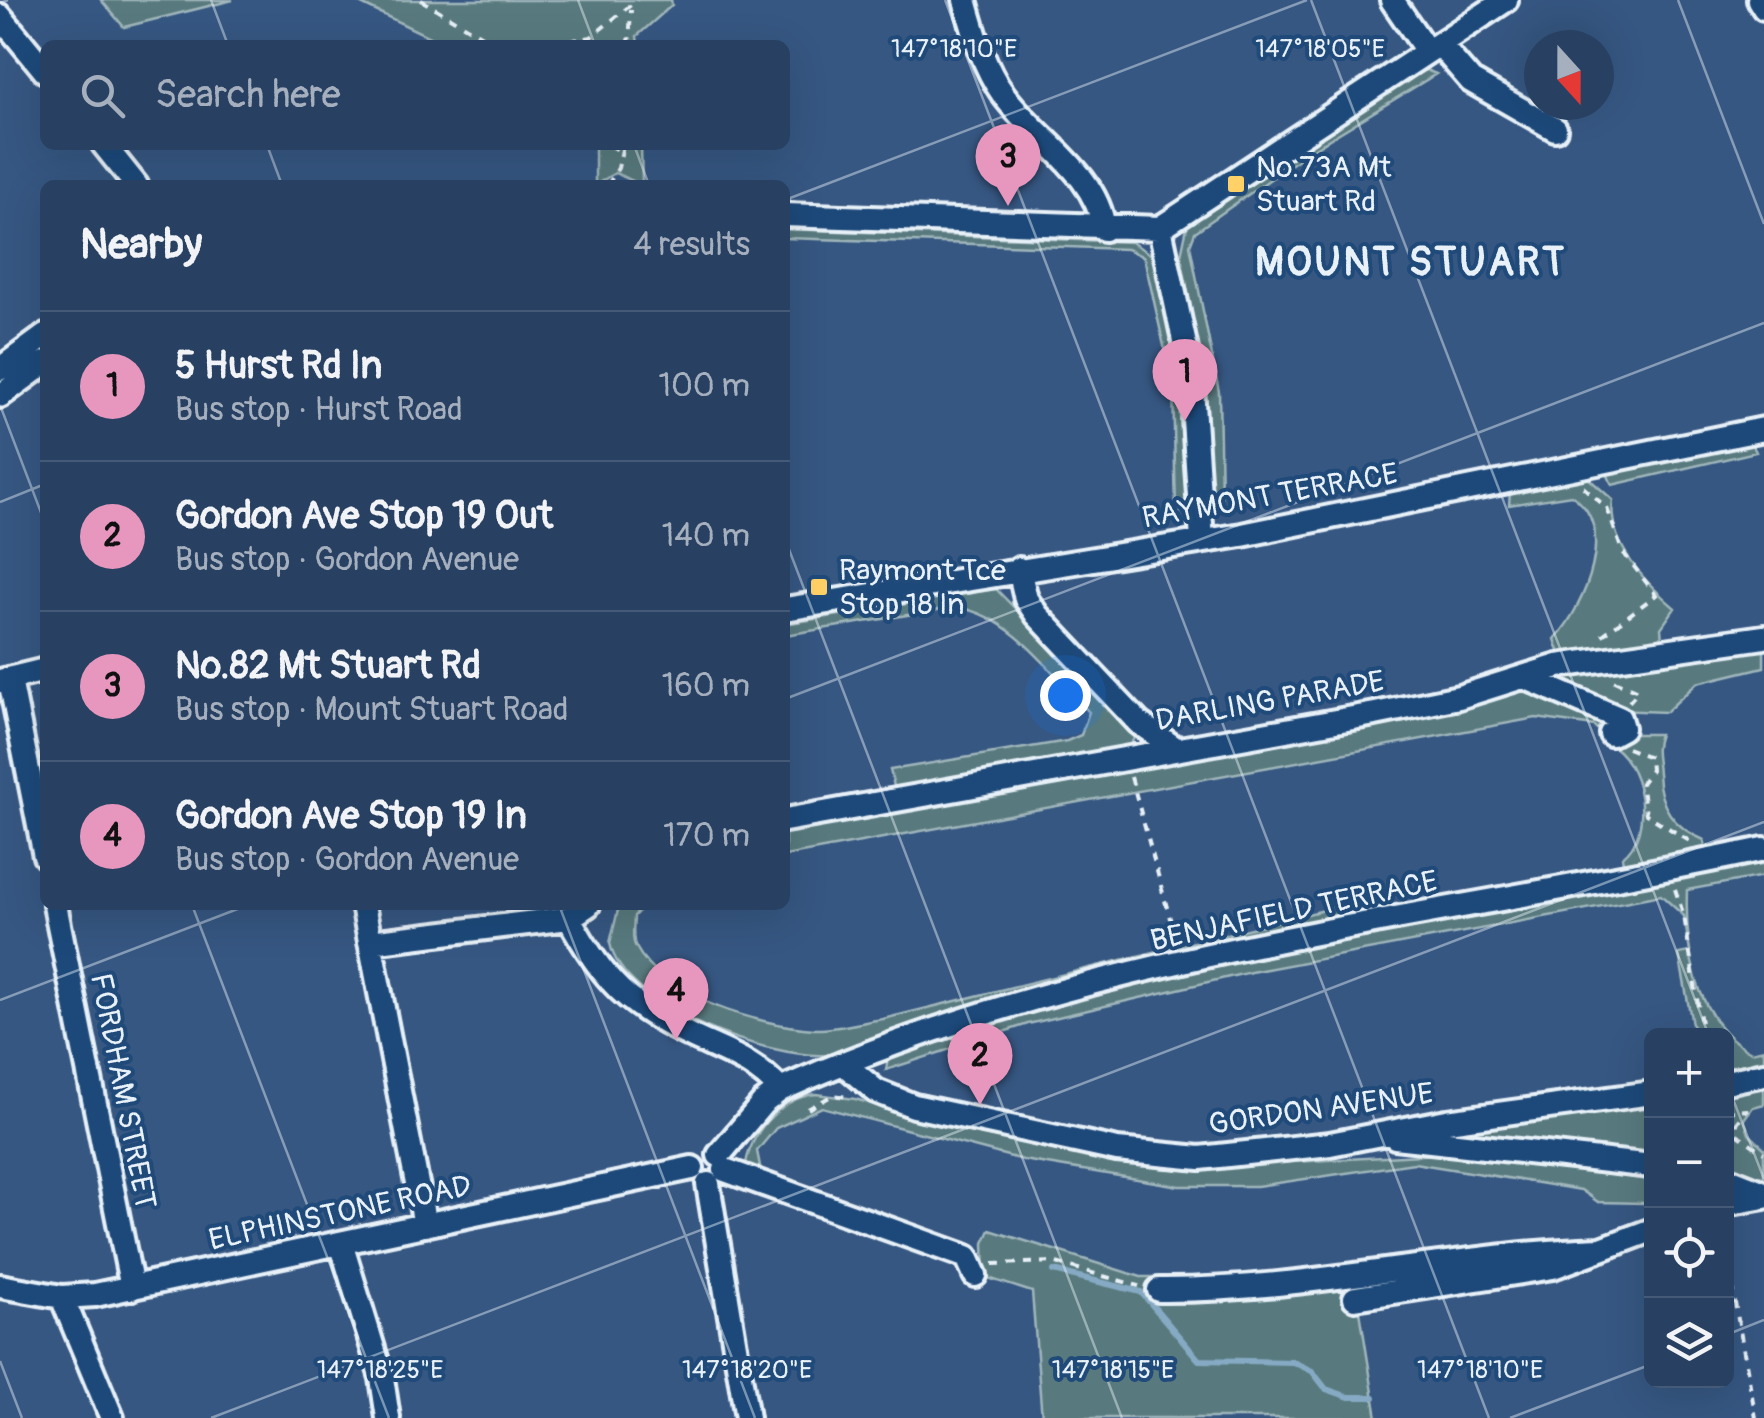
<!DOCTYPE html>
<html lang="en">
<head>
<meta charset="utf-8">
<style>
  :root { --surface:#284162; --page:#344c6b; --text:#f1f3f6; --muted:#a5afbe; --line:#445a77; --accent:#e797bd }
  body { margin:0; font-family:Pangolin,sans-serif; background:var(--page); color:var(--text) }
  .controls { position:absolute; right:30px; bottom:30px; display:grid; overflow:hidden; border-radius:15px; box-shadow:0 10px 40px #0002 }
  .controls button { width:90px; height:90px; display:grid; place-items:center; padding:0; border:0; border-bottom:2px solid var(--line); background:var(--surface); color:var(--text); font:50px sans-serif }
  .compass { position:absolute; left:1524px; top:30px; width:90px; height:90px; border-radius:50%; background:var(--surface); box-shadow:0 10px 40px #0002; rotate:159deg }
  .you { position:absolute; left:1065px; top:695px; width:35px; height:35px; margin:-25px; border:8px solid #fff; border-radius:50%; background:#1a73e8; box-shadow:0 0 0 15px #1a73e833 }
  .badge { display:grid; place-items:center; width:65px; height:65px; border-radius:50%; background:var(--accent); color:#111; font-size:32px; font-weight:700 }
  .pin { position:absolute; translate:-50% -82px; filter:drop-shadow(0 2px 5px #0008) }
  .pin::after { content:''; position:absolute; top:52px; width:35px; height:30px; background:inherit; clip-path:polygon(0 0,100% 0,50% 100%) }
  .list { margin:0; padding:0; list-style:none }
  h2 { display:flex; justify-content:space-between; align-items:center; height:130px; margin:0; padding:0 40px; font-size:42px }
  h2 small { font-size:32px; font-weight:400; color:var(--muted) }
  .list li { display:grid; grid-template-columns:65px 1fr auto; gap:30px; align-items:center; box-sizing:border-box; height:150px; padding:0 40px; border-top:2px solid var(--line) }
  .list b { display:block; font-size:38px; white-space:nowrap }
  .list p { margin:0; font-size:32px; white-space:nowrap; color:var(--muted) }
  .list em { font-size:32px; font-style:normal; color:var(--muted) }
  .icon { flex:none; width:55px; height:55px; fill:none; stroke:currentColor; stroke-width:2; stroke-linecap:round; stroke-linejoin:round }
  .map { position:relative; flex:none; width:1764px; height:1418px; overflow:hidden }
  .search { position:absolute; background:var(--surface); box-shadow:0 10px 40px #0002; left:40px; top:40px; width:750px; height:110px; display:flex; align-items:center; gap:25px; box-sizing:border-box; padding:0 35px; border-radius:15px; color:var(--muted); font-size:38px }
  .panel { position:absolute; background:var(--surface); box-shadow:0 10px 40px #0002; left:40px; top:180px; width:750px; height:730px; border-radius:15px }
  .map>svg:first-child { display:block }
  .green { fill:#587a7e; stroke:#a0b6bb; stroke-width:2.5 }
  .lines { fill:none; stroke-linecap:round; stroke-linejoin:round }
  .stream { stroke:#86aac4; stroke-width:6 }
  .minor-casing { stroke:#e8f1f8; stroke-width:30 }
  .path { stroke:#e8f1f8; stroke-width:4; stroke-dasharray:8 8; stroke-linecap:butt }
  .minor { stroke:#1f4a7a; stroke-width:22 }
  .ticks { fill:none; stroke:#e8f1f8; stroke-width:2.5; stroke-opacity:0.45 }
  .poi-dot { fill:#ffd166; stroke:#1f4a7a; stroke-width:4 }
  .labels { text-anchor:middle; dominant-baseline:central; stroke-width:8; stroke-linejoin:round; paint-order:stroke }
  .poi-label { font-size:30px; fill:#e8f1f8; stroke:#1f4a7a; text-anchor:start }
  .street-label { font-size:30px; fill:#e8f1f8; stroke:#1f4a7a }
  .district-label { font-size:40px; font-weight:bold; letter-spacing:2.5px; fill:#e8f1f8; stroke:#1f4a7a }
  .ticks-label { font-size:25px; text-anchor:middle; fill:#e8f1f8; stroke:#1f4a7a; stroke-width:8; stroke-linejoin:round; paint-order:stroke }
</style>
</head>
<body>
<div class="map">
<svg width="1764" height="1418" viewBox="0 0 1764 1418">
  <rect width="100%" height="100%" fill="#365782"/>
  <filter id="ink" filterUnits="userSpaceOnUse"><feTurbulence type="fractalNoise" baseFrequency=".01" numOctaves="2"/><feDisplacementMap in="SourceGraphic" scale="20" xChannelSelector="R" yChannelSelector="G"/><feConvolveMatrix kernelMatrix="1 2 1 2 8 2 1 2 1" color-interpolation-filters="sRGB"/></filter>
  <g filter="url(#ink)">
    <!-- green -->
    <path class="green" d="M101 0H233L124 27Z
      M353 0H671L672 5 637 36 638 45H446Z
      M1426 70 1436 74 1313 149 1195 232 1190 245 1219 392 1221 497 1211 505 1206 387 1181 255 1187 227 1413 74Z
      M595 145H641L642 185 615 173 595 185Z
      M785 229 1131 242 1155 257 1182 370 1186 512H1176L1173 386 1144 257 1127 249 785 238Z
      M1751 442 1756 452 1612 485 1607 473Z
      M1586 476 1613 500C1607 544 1646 583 1675 608L1661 628 1662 640 1561 657 1555 639C1584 607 1620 526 1571 495L1509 505 1510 492Z
      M996 589 1129 726 1134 738 1130 746 895 790 890 770 1067 741 1081 735 1089 712C1051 673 1013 616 956 607L785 635V624Z
      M1764 644V667L1697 683 1666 712 1614 710 1602 734 1594 726 1536 718 785 856V830L1558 677 1694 660 1705 650Z
      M1620 734H1659C1653 750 1657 758 1658 773 1659 806 1673 827 1704 840L1706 854 1624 869 1622 857C1655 834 1643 759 1607 743Z
      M1764 861V876L1687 890C1685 949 1694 1021 1751 1052L1764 1049V1061L1727 1067 1726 1036 1694 1035 1679 954 1690 952 1684 916 1661 895 1251 972 1028 1024 886 1070 888 1058 897 1050C1178 961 1473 908 1764 861Z
      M624 905H645L634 916C634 926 631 939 636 947 663 998 759 1025 814 1029 836 1030 861 1022 883 1019L1336 907 1337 921 991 1000 827 1055C770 1059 622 1008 610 943L618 910Z
      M1764 1088V1104L1753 1107 1744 1119 1749 1134 1764 1148V1180L1727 1170V1094Z
      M816 1094 855 1099 968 1132 1165 1169 1440 1154 1651 1180 1652 1209 1644 1203 1598 1202 1581 1190 1414 1163 1257 1186H1179L1023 1160 822 1107 776 1128 757 1151 762 1176 745 1170C749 1134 779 1098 816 1094Z
      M1651 1105V1156L1446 1133Z
      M990 1230 1141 1277H1156L1159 1299 1286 1294 1480 1260 1359 1305 1377 1418H1042L1032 1292 985 1277 984 1243Z"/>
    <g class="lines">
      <!-- stream -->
      <path class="stream" d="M1054 1271 1141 1292 1199 1360 1293 1362 1312 1371 1326 1389 1349 1397H1374"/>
      <defs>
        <path id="minor" d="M965 0C974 32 983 66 1003 94 1035 139 1097 172 1104 229
          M1392 0 1427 51
          M1759 0 1764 8
          M0 16 45 71
          M1439 44 1471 81 1555 129
          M104 145 136 185
          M785 215 1160 228 1506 0
          M1160 228 1191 373 1202 541
          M0 369 45 336
          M0 396 45 363
          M1019 569 1026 599 1037 615 1139 723 1175 748
          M785 609 1242 535 1764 429
          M1524 677 1619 718 1622 728 1611 734
          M10 680 45 856
          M0 681 45 670
          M785 820 1375 714 1459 697 1558 666 1764 637
          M55 905 132 1288
          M363 905 425 1225
          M569 918C603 981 629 1007 695 1038 727 1053 756 1062 780 1090
          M370 942 569 918 588 905
          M844 1064 876 1091 914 1106 1117 1150 1200 1158 1330 1144 1447 1121 1652 1093
          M1726 1082 1764 1074
          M1395 1137 1652 1166
          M719 1155 763 1103 780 1090C1090 950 1435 919 1764 849
          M725 1170 967 1257 975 1275
          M1726 1178 1764 1193
          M708 1184 747 1418
          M1726 1204 1764 1197
          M341 1243 382 1378 388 1418
          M0 1286 62 1297 95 1295 692 1168
          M1159 1290C1308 1291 1452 1254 1600 1249
          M62 1297 112 1418
          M1355 1298 1553 1267 1652 1230"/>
      </defs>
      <!-- minor casing -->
      <use href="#minor" class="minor-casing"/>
      <!-- path -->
      <path class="path" d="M421 0 487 39 556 43 591 37 637 0
        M629 45 631 10
        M610 145 623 153
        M608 185 618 168 623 145
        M1583 487 1607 508 1622 551 1656 595 1596 640
        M1614 681 1638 691 1629 702
        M1627 748 1650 757 1651 770 1641 783 1646 814 1691 842
        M1131 777 1174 933 1171 941
        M1675 889 1684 916 1703 1036
        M808 1109 833 1095 849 1097
        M1726 1112 1747 1110 1737 1123V1134L1764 1153
        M1726 1254 1756 1418
        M993 1264 1053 1262 1139 1286"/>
      <!-- minor -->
      <use href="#minor" class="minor"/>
    </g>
  </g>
  <!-- ticks -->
  <path class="ticks" d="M211 0 228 45M578 0 595 45M945 0 1489 1418M1311 0 1709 1036M1678 0 1764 224M0 3 8 0M267 145 282 185M634 145 649 185M785 200 1307 0M0 405 45 523M0 502 45 484M785 539 1122 1418M785 699 1764 323M192 905 389 1418M559 905 755 1418M0 1000 248 905M1726 1081 1764 1179M1726 1335 1764 1320M0 1361 22 1418M211 1418 1764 822M1510 1418 1652 1364"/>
  <!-- markers -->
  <g class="poi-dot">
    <rect x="1226" y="174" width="20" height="20" rx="5"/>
    <rect x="809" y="577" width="20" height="20" rx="5"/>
  </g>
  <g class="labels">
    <!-- poi labels -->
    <g class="poi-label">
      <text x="1256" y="167">No.73A Mt<tspan x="1256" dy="34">Stuart Rd</tspan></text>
      <text x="839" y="570">Raymont Tce<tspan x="839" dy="34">Stop 18 In</tspan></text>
    </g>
    <!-- street labels -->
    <g class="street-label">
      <text transform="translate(1270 496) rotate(-10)">RAYMONT TERRACE</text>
      <text transform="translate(1270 701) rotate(-10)">DARLING PARADE</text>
      <text transform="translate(1294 911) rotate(-12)">BENJAFIELD TERRACE</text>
      <text transform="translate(123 1091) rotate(79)">FORDHAM STREET</text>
      <text transform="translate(1321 1109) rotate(-8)">GORDON AVENUE</text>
      <text transform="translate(340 1213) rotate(-12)">ELPHINSTONE ROAD</text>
    </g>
    <!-- district labels -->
    <g class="district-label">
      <text x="1411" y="262">MOUNT STUART</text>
    </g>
  </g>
  <g class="ticks-label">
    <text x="954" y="57">147°18'10"E</text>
    <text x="1320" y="57">147°18'05"E</text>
    <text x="380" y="1378">147°18'25"E</text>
    <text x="747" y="1378">147°18'20"E</text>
    <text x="1113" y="1378">147°18'15"E</text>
    <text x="1480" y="1378">147°18'10"E</text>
  </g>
</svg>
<div class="controls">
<button>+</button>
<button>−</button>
<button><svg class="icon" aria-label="locate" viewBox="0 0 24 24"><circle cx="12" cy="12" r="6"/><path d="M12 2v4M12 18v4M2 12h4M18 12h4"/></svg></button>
<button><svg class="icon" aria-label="layers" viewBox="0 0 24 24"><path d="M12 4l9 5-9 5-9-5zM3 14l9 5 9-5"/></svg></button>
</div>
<svg class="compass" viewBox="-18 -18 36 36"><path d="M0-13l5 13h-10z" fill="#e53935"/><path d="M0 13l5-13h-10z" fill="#a5afbe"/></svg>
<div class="you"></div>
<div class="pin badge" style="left:1185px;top:421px">1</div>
<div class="pin badge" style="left:980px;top:1105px">2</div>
<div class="pin badge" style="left:1008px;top:206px">3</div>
<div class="pin badge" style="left:676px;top:1040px">4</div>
<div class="search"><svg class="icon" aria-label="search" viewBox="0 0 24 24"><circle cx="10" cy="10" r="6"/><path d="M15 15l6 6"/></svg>Search here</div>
<section class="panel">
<h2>Nearby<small>4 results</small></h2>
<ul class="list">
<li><span class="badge">1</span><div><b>5 Hurst Rd In</b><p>Bus stop · Hurst Road</p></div><em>100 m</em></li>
<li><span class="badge">2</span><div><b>Gordon Ave Stop 19 Out</b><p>Bus stop · Gordon Avenue</p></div><em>140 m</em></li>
<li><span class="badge">3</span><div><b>No.82 Mt Stuart Rd</b><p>Bus stop · Mount Stuart Road</p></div><em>160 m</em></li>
<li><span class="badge">4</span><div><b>Gordon Ave Stop 19 In</b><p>Bus stop · Gordon Avenue</p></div><em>170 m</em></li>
</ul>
</section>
</div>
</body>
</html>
